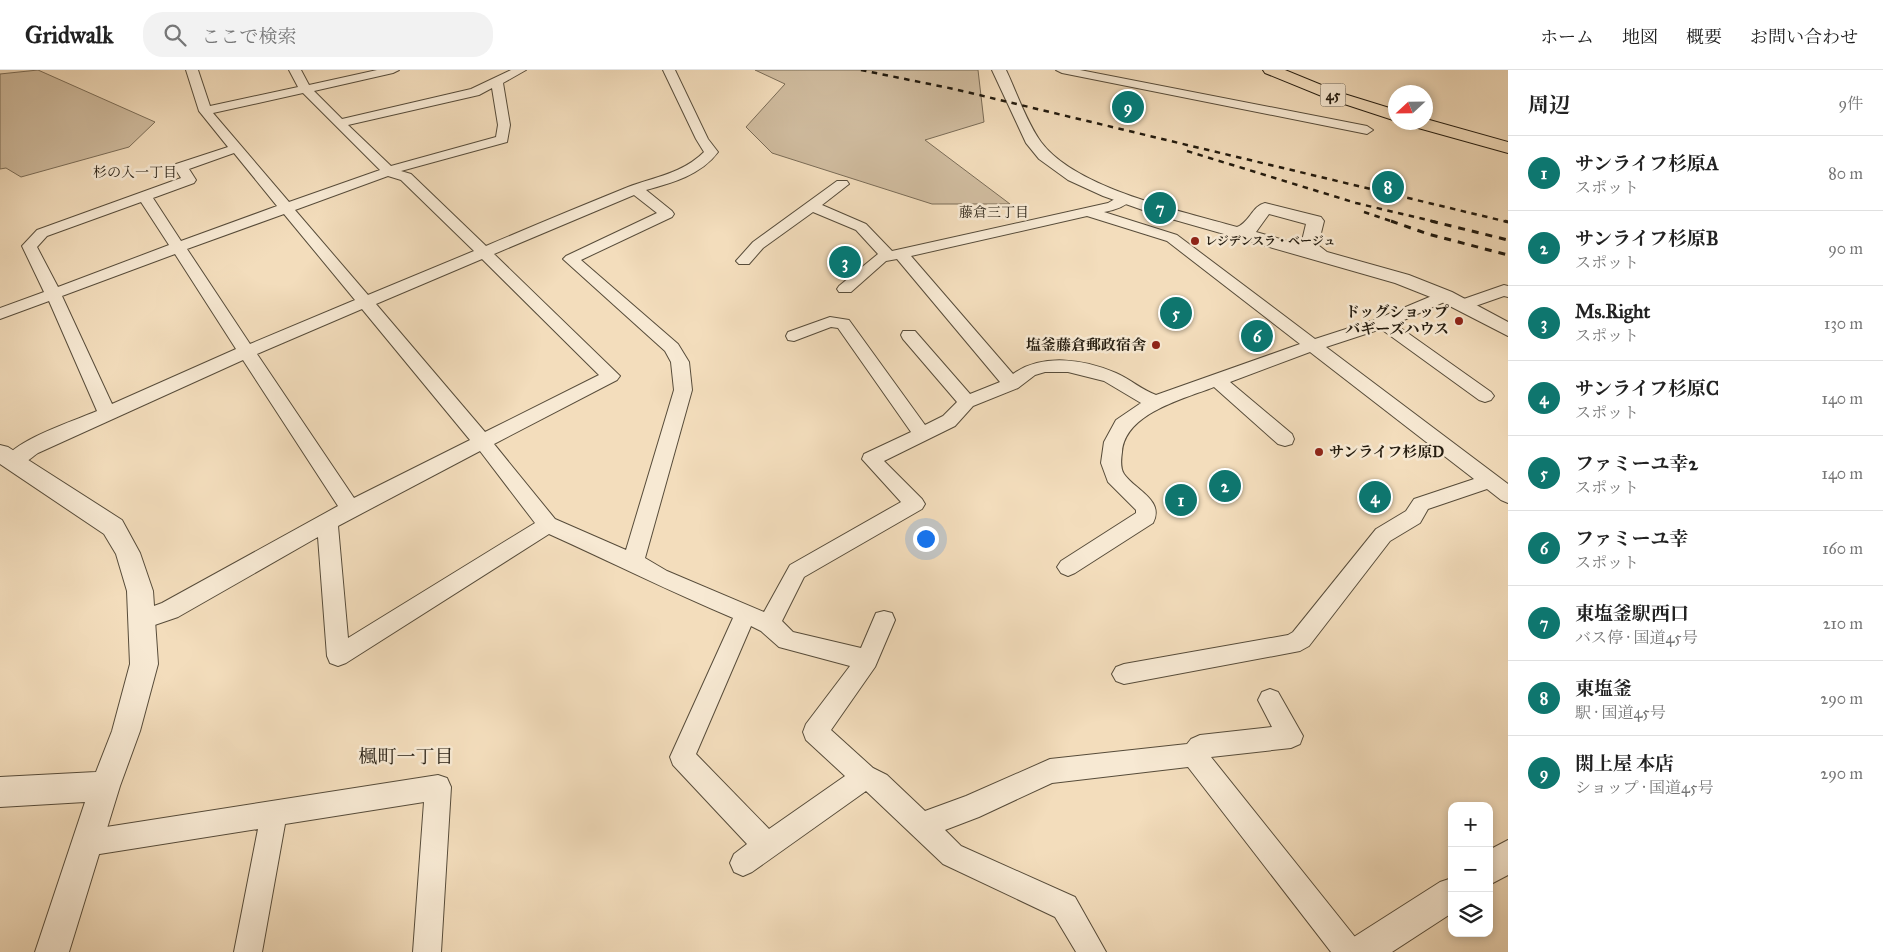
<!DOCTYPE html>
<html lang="ja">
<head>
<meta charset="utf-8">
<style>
  :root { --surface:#fff; --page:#f2f2f2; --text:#222; --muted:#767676; --line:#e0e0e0; --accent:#0f766e }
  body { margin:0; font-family:"IM FELL Great Primer","Noto Serif JP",serif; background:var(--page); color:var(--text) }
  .controls { position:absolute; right:15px; bottom:15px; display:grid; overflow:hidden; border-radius:10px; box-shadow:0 2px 8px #0003 }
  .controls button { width:45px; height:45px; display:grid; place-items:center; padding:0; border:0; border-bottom:1px solid var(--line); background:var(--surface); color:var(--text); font:25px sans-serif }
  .compass { position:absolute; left:1388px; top:15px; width:45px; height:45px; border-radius:50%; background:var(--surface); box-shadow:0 2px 8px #0003; rotate:248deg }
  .you { position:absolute; left:925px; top:468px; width:18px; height:18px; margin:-12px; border:4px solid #fff; border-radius:50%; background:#1a73e8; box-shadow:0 0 0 8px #1a73e833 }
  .badge { display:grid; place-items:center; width:32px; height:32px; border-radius:50%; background:var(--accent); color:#fff; font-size:16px; font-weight:700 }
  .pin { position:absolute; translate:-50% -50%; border:2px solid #fff; box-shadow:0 1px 5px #0006 }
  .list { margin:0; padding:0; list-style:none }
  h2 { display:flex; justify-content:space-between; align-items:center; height:65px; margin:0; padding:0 20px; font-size:21px }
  h2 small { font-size:16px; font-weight:400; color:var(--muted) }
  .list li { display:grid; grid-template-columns:32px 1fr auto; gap:15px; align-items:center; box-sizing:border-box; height:75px; padding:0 20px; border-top:1px solid var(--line) }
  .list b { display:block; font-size:19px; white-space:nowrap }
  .list p { margin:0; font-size:16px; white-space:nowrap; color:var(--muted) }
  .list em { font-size:16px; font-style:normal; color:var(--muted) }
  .icon { flex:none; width:28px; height:28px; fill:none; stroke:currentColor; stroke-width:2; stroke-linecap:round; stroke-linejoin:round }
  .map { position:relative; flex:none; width:1508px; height:882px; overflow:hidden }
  header { display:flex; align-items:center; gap:30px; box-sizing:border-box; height:70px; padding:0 25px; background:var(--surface); border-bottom:1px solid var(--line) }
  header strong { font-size:24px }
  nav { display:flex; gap:28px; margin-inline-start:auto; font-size:18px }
  .search { width:350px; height:45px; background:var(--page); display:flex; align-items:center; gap:12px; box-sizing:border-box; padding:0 18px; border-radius:20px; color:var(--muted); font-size:19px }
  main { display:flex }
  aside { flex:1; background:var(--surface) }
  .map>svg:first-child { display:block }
  .green { fill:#d0bc9f; stroke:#7a6c57 }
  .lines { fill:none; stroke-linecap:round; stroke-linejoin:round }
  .minor-casing { stroke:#574c3a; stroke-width:2 }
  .tertiary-casing { stroke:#574c3a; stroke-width:2 }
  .trunk-casing { stroke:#231b0f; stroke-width:2 }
  .minor { fill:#f7e9d3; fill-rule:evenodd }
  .tertiary { fill:#f7e9d3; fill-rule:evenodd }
  .trunk { fill:#f3ddbc; fill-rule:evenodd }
  .rail-far1 { stroke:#231b0f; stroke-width:2.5; stroke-dasharray:5.5 5.5; stroke-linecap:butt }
  .rail { stroke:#231b0f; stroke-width:3; stroke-dasharray:7 7; stroke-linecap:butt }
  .poi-dot { fill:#8f2418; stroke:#f7e9d3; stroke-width:2 }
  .labels { text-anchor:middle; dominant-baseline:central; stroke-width:5; stroke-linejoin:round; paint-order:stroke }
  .far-poi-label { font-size:12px; font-weight:bold; fill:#231b0f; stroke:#f7e9d3; text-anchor:start }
  .shield { fill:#f7e9d3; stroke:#63594a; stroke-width:1 }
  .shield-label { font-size:14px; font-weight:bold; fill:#231b0f }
  .far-neighbourhood-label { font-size:14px; fill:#231b0f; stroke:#f7e9d3 }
  .poi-label { font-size:15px; font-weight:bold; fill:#231b0f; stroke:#f7e9d3; text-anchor:end }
  .near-neighbourhood-label { font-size:19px; fill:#231b0f; stroke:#f7e9d3 }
</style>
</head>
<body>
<header>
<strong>Gridwalk</strong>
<div class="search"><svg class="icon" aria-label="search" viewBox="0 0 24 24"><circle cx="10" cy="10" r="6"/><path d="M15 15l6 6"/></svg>ここで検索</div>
<nav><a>ホーム</a><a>地図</a><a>概要</a><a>お問い合わせ</a></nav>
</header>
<main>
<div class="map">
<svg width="1508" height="882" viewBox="0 0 1508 882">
  <rect width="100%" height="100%" fill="#f3ddbc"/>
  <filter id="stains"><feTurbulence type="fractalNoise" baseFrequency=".004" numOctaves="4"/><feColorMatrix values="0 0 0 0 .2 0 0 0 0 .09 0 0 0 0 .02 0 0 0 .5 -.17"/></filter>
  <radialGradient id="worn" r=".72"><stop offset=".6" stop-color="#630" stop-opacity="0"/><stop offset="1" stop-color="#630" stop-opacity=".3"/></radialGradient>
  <!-- green -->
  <path class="green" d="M38 0 155 52 129 77 21 107 6 98 0 99V4Z
    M755 0H978L984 52 925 70 1010 134H932L772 83 746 57 785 14Z"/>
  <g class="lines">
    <defs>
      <path id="minor" d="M186 0H198L210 36 298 17 289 0H301L309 15 377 0H399L393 3 314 21 342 49 471 19 511 0H526L503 13 510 55 507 72 401 101 411 104 486 176C533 156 581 136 628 117 655 107 683 103 704 82L696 69 663 0H675L708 69 718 82C701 105 672 113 646 120L672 141 674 144 672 147 581 190 678 274 689 292 692 320 645 488 667 501 764 542 790 495 901 432 862 389 864 384 911 362 838 258 831 257 794 271 788 270 786 266 788 262 830 247 849 250 925 355 943 346 957 332 903 269 901 265 903 261H915L970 324 1000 312 897 189 886 191 851 222H839L837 219 839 216 878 184 856 160 813 142 763 178 749 194H739L736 191 753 172 837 111H847L849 114 822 135 866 154 892 181 1108 133 1120 126H1130L1132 129C1125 137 1115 140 1104 142L1177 165 1315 269 1377 249 1439 223H1451L1453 226 1451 229 1395 254 1491 322 1494 326 1491 330 1485 332 1479 330 1381 259 1326 277 1508 414V433L1501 430 1487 419 1428 439 1420 453 1390 471 1309 576 1300 581 1124 614 1116 611 1112 604 1116 597 1124 594 1288 565 1293 562 1376 459 1406 441 1414 429 1474 409 1310 282 1230 312 1292 364 1294 369 1292 374 1285 376 1278 374 1214 317C1184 329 1125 343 1122 382 1121 389 1120 398 1124 404 1135 420 1165 430 1153 453L1075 503 1068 506 1061 503 1057 497 1061 491 1136 443V440L1108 412 1101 393 1104 372 1116 350 1141 333 1104 311 1068 302H1045L1035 305 1018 318 973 336 955 356 884 391 922 429 925 434 922 439 804 507 782 551 793 562 861 578 876 543 884 541 892 543 895 550 875 597 831 660 873 698 887 705 925 741 966 726 1050 689 1187 674 1191 669 1200 665 1272 657 1258 630 1262 622 1270 619 1278 622 1303 666 1300 674 1291 678 1211 687 1359 872 1363 882H1331L1188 697 1052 713 979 747 945 760 961 776 1075 827 1106 882H1076L1055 847 943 794 866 721 752 802 743 806 734 802 730 793 734 784 747 774 673 695 670 687 733 548C671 522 611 492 549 464L346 593 338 596 330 593 327 586 318 467 178 547 143 559 135 557 132 550 135 543 162 533 338 436 243 290 38 383C28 390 19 400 6 396L3 391C16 369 74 351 97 341L49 231 0 249V238L44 222 22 176 37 160 181 108 174 97 176 94 228 77 199 41ZM492 18 498 55 496 67 391 96 348 55 479 25ZM303 23 380 100 289 132 213 43ZM234 83 277 136 181 171 153 128 194 113 196 110 189 99ZM388 106 401 110 474 181 368 225 295 140ZM634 125 657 143 566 186 563 189 665 281 671 292 674 320 626 480 555 449 494 374 617 310 620 306 494 184ZM141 132 169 175 58 217 37 177 47 166ZM284 144 355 230 250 274 187 179ZM1087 146 1167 171 1300 274 1156 325C1142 320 1130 309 1116 303 1084 289 1042 283 1013 304L911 186ZM175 184 236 279 112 334 62 226ZM482 189 599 305 485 362 376 234ZM362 239 470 370 354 428 257 284ZM480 381 535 453 348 568 338 456ZM751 556 761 561 779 577 850 596 806 654 803 662 806 670 845 706 769 759 696 684Z
        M1056 0H1080L1367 56 1373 60 1367 64 1062 3Z
        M1504 215 1508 216V227L1504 226 1464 240 1458 239 1456 235 1458 231Z
        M438 705 447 708 451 717 441 882H413L424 732 285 754 262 882H234L258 759 87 786 78 782 74 773 78 764 87 760Z"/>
      <path id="tertiary" d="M992 0H1006C1017 23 1026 51 1041 72 1076 119 1182 141 1237 157 1250 152 1252 136 1265 133L1321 147 1324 151 1318 175 1327 182 1409 205 1452 222 1508 252V266L1438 230 1395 213 1154 144 1103 126 1068 110 1039 89 1026 73ZM1269 144 1306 154 1301 175 1256 162Z
        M0 375 8 377 122 450 140 483 153 521 158 594 140 661 120 716 69 882H35L85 732 0 737V707L96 702 112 661 130 594 127 521 116 484 104 464 0 394Z
        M1508 770V805L1489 815V780Z
        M1452 808V843L1392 882H1344L1349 870 1440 812Z"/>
      <path id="trunk" d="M1263 0H1285L1341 23 1396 40V51L1329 29 1265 3Z
        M1426 49 1508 72V83L1411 56 1409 52H1426Z"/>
    </defs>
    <!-- minor casing -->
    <use href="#minor" class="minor-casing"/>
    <!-- tertiary casing -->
    <use href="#tertiary" class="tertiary-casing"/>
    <!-- trunk casing -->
    <use href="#trunk" class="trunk-casing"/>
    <!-- minor -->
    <use href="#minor" class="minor"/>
    <!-- tertiary -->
    <use href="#tertiary" class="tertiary"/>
    <!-- trunk -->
    <use href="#trunk" class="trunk"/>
    <!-- rail-far1 -->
    <path class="rail-far1" d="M861 0 954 19 1508 152
      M1187 81 1356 133 1436 152
      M1364 142 1394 152"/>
    <!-- rail -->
    <path class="rail" d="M1391 151 1428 164 1508 185
      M1431 151 1508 170
      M1505 151 1508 152"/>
  </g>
  <!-- markers -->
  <g class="poi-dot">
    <circle cx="1195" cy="171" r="5"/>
    <circle cx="1459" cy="251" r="5"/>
    <circle cx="1156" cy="275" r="5"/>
    <circle cx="1319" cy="382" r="5"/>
  </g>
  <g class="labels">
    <!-- far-poi labels -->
    <g class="far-poi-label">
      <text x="1205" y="171">レジデンスラ・ベージュ</text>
    </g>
    <!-- shield labels -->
    <rect class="shield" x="1320.5" y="13.5" width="25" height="23" rx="4"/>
    <g class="shield-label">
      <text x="1333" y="25">45</text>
    </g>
    <!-- far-neighbourhood labels -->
    <g class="far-neighbourhood-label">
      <text x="135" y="102">杉の入一丁目</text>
      <text x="994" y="142">藤倉三丁目</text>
    </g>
    <!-- poi labels -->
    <g class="poi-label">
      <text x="1449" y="242">ドッグショップ<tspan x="1449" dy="17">バギーズハウス</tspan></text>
      <text x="1146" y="275">塩釜藤倉郵政宿舎</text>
      <text x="1329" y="382" text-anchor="start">サンライフ杉原D</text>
    </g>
    <!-- near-neighbourhood labels -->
    <g class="near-neighbourhood-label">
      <text x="406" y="686">楓町一丁目</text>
    </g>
  </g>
  <rect width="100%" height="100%" filter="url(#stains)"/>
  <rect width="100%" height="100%" fill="url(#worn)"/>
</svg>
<div class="controls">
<button>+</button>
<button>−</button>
<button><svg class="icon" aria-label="layers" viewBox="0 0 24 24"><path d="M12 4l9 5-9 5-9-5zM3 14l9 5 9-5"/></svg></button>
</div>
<svg class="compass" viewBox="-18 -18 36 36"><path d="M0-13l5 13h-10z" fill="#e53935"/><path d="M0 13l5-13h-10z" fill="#767676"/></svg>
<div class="you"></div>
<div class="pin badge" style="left:1181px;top:430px">1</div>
<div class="pin badge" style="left:1225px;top:416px">2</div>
<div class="pin badge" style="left:845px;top:192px">3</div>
<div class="pin badge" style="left:1375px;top:427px">4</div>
<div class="pin badge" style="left:1176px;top:243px">5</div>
<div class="pin badge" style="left:1257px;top:266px">6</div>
<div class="pin badge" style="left:1160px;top:138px">7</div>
<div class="pin badge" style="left:1388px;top:117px">8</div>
<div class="pin badge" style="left:1128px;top:37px">9</div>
</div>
<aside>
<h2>周辺<small>9件</small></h2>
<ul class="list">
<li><span class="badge">1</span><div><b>サンライフ杉原A</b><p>スポット</p></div><em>80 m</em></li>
<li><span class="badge">2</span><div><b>サンライフ杉原B</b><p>スポット</p></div><em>90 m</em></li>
<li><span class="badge">3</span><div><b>Ms.Right</b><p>スポット</p></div><em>130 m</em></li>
<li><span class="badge">4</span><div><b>サンライフ杉原C</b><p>スポット</p></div><em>140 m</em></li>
<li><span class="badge">5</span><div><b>ファミーユ幸2</b><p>スポット</p></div><em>140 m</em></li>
<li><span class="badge">6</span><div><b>ファミーユ幸</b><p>スポット</p></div><em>160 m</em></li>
<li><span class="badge">7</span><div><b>東塩釜駅西口</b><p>バス停 · 国道45号</p></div><em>210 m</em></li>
<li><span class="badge">8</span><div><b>東塩釜</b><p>駅 · 国道45号</p></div><em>290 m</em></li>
<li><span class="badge">9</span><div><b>閖上屋 本店</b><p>ショップ · 国道45号</p></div><em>290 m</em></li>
</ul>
</aside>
</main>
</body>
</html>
